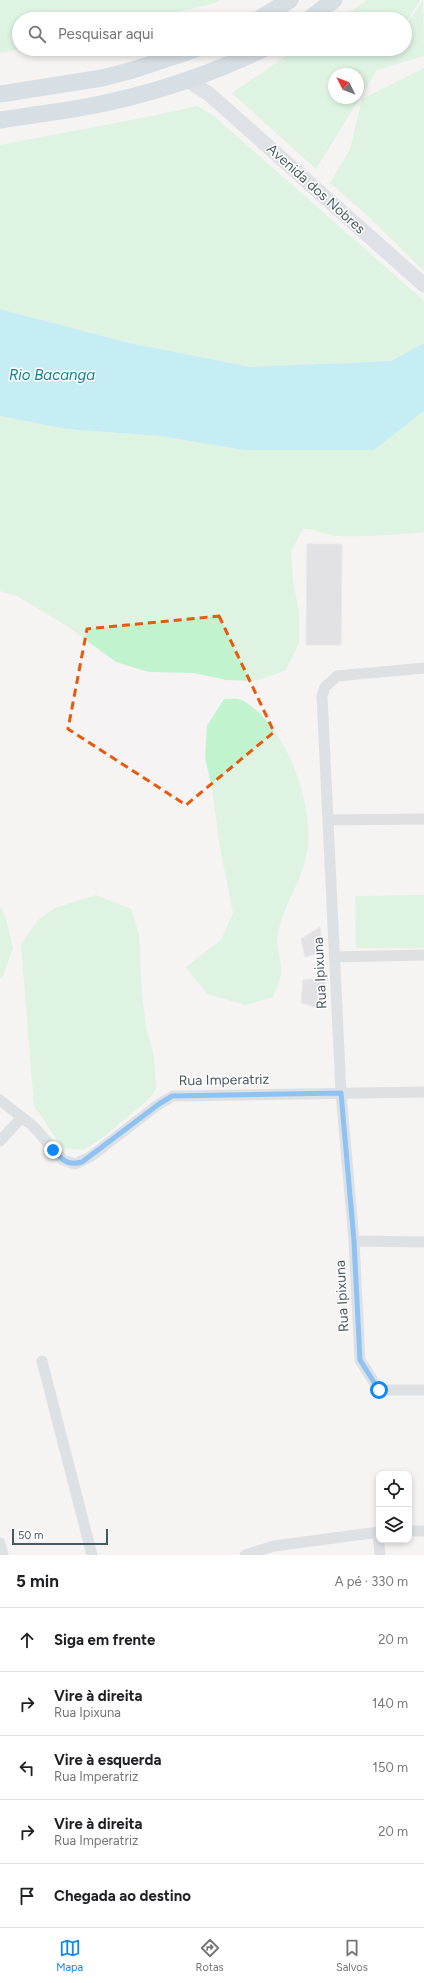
<!DOCTYPE html>
<html lang="pt">
<head>
<meta charset="utf-8">
<style>
  :root { --surface:#fff; --page:#f6f6f6; --text:#202124; --muted:#757577; --line:#e0e0e0; --accent:#0f88f3 }
  body { margin:0; font-family:Figtree,sans-serif; background:var(--page); color:var(--text) }
  .controls { position:absolute; right:12px; bottom:12px; display:grid; overflow:hidden; border-radius:8px; box-shadow:0 2px 6px #0003 }
  .controls button { width:36px; height:36px; display:grid; place-items:center; padding:0; border:0; border-bottom:1px solid var(--line); background:var(--surface); color:var(--text); font:20px sans-serif }
  .compass { position:absolute; left:328px; top:68px; width:36px; height:36px; border-radius:50%; background:var(--surface); box-shadow:0 2px 6px #0003; rotate:312deg }
  .scale { position:absolute; left:12px; bottom:10px; width:96px; box-sizing:border-box; padding-left:4px; border:2px solid #495962; border-top:0; font-size:11px; line-height:14px; white-space:nowrap; color:#495962; -webkit-text-stroke:3px #fff; paint-order:stroke }
  .stop { position:absolute; width:12px; height:12px; margin:-9px; border:3px solid #0f88f3; border-radius:50%; background:#fff }
  .stop.end { background:#0f88f3; border-color:#fff; box-shadow:0 1px 4px #0008 }
  .list { margin:0; padding:0; list-style:none }
  h2 { display:flex; justify-content:space-between; align-items:center; height:52px; margin:0; padding:0 16px; font-size:17px }
  h2 small { font-size:13px; font-weight:400; color:var(--muted) }
  .list li { display:grid; grid-template-columns:26px 1fr auto; gap:12px; align-items:center; box-sizing:border-box; height:64px; padding:0 16px; border-top:1px solid var(--line) }
  .list b { display:block; font-size:15px; white-space:nowrap }
  .list p { margin:0; font-size:13px; white-space:nowrap; color:var(--muted) }
  .list em { font-size:13px; font-style:normal; color:var(--muted) }
  .icon { flex:none; width:22px; height:22px; fill:none; stroke:currentColor; stroke-width:2; stroke-linecap:round; stroke-linejoin:round }
  .map { position:relative; flex:none; width:424px; height:1555px; overflow:hidden }
  .search { position:absolute; background:var(--surface); box-shadow:0 2px 6px #0003; left:12px; right:12px; top:12px; height:44px; display:flex; align-items:center; gap:10px; box-sizing:border-box; padding:0 14px; border-radius:22px; color:var(--muted); font-size:15px }
  .sheet { height:372px; background:var(--surface) }
  nav { display:flex; justify-content:space-around; align-items:center; box-sizing:border-box; height:56px; border-top:1px solid var(--line); background:var(--surface); font-size:11px; color:var(--muted) }
  nav a { display:grid; justify-items:center; gap:2px }
  nav .on { color:var(--accent) }
  .map>svg:first-child { display:block }
  .green { fill:#c1f3cf; fill-rule:evenodd }
  .water { fill:#8be7f3 }
  .building { fill:#caced2; stroke:#d7dade }
  .lines { fill:none; stroke-linecap:round; stroke-linejoin:round }
  .minor { stroke:#c0ccd3; stroke-width:11 }
  .secondary { stroke:#c0cdd7; stroke-width:15 }
  .primary { stroke:#b1c5d3; stroke-width:17 }
  .route { stroke:#0f88f3; stroke-width:5 }
  .marked { fill:none; stroke:#e8590c; stroke-width:3; stroke-dasharray:8 5; stroke-linejoin:round }
  .labels { text-anchor:middle; dominant-baseline:central; stroke-width:3; stroke-linejoin:round; paint-order:stroke }
  .street-label { font-size:14px; fill:#495962; stroke:#fff }
  .water-label { font-size:15px; font-style:italic; fill:#068191; stroke:#fff }
</style>
</head>
<body>
<div class="map">
<svg width="424" height="1555" viewBox="0 0 424 1555">
  <rect width="100%" height="100%" fill="#f5f3f3"/>
  <!-- green -->
  <path class="green" d="M0 0H220L215 3 147 19H19V49L0 53Z
    M367 0H420L405 25V19H339Z
    M423 0 424 56 377 70 316 169 232 93 296 49H405V27ZM334 74H358V98H334Z
    M424 68V271L368 216 330 183 350 149 362 99Z
    M197 106 214 116 424 301V343L391 361 251 367 129 343 0 309V145L147 117Z
    M424 411V532C396 535 367 537 339 536 327 536 315 528 303 529L291 551 293 581 299 612V643L286 670 256 681 226 680 194 673 149 672 116 662 67 626 17 596 0 591V416L66 429 160 436 244 450H374Z
    M224 699C229 699 238 698 242 700 287 725 317 809 306 858 299 887 280 911 277 941 277 951 282 961 281 971 281 980 276 989 273 997L245 1005 207 994 186 967 221 940 233 913 220 848 212 788 205 758 207 726Z
    M96 895 131 909 139 935 142 994 146 1027 154 1057 156 1088 151 1097 105 1136 83 1150 63 1148 34 1106 21 944 38 920 55 908Z
    M424 895V948H356L355 896Z
    M0 906 6 919 13 948 3 976 0 979Z"/>
  <!-- water -->
  <path class="water" d="M0 309 129 343 251 367 391 361 424 343V411L374 450H244L160 436 66 429 0 416Z"/>
  <!-- building -->
  <path class="building" d="M307 544H342L341 645H306Z
    M320 927 323 952 305 957 301 939Z
    M325 978 323 1009 301 1003 303 980Z"/>
  <g class="lines">
    <!-- minor -->
    <path class="minor" d="M424 668 337 676 325 687 322 696 341 1093 354 1241 360 1360 379 1390H424
      M329 820 424 819
      M335 957 424 955
      M0 1100 33 1126 63 1160 75 1164 90 1157 159 1104 173 1096 424 1092
      M0 1141 22 1117
      M354 1241 424 1242
      M42 1361 92 1555
      M409 1531H424
      M378 1532 380 1555
      M0 1543 3 1555
      M245 1555 274 1546 379 1532"/>
    <!-- secondary -->
    <path class="secondary" d="M189 81 209 94 424 285"/>
    <!-- primary -->
    <path class="primary" d="M259 19 290 0
      M309 19 334 0
      M0 94 102 78 133 70 196 49
      M0 120C38 114 77 110 114 101 166 89 215 72 263 49"/>
  </g>
  <g class="lines">
    <!-- route -->
    <path class="route" d="M53 1150C62 1160 68 1166 82 1162L159 1104 172 1096 341 1093 354 1241 360 1360 379 1390"/>
  </g>
  <!-- marked area -->
  <path d="M0 0H424V1555H0ZM219 616 274 732 186 805 68 729 87 629Z" fill="#f5f3f3" fill-opacity=".55" fill-rule="evenodd"/>
  <path class="marked" d="M219 616 274 732 186 805 68 729 87 629Z"/>
  <g class="labels">
    <!-- street labels -->
    <g class="street-label">
      <text transform="translate(316 189) rotate(42)">Avenida dos Nobres</text>
      <text transform="translate(320 973) rotate(-93)">Rua Ipixuna</text>
      <text transform="translate(224 1080) rotate(-1)">Rua Imperatriz</text>
      <text transform="translate(342 1296) rotate(-93)">Rua Ipixuna</text>
    </g>
    <!-- water labels -->
    <g class="water-label">
      <text x="52" y="375">Rio Bacanga</text>
    </g>
  </g>
</svg>
<div class="controls">
<button><svg class="icon" aria-label="locate" viewBox="0 0 24 24"><circle cx="12" cy="12" r="6"/><path d="M12 2v4M12 18v4M2 12h4M18 12h4"/></svg></button>
<button><svg class="icon" aria-label="layers" viewBox="0 0 24 24"><path d="M12 4l9 5-9 5-9-5zM3 14l9 5 9-5"/></svg></button>
</div>
<svg class="compass" viewBox="-18 -18 36 36"><path d="M0-13l5 13h-10z" fill="#e53935"/><path d="M0 13l5-13h-10z" fill="#757577"/></svg>
<div class="scale">50 m</div>
<div class="stop" style="left:379px;top:1390px"></div>
<div class="stop end" style="left:53px;top:1150px"></div>
<div class="search"><svg class="icon" aria-label="search" viewBox="0 0 24 24"><circle cx="10" cy="10" r="6"/><path d="M15 15l6 6"/></svg>Pesquisar aqui</div>
</div>
<section class="sheet">
<h2>5 min<small>A pé · 330 m</small></h2>
<ul class="list">
<li><svg class="icon" aria-label="ahead" viewBox="0 0 24 24"><path d="M12 20V5M6 11l6-6 6 6"/></svg><div><b>Siga em frente</b></div><em>20 m</em></li>
<li><svg class="icon" aria-label="right" viewBox="0 0 24 24"><path d="M7 20v-9h11M14 6l5 5-5 5"/></svg><div><b>Vire à direita</b><p>Rua Ipixuna</p></div><em>140 m</em></li>
<li><svg class="icon" aria-label="left" viewBox="0 0 24 24"><path d="M17 20v-9H6M10 6l-5 5 5 5"/></svg><div><b>Vire à esquerda</b><p>Rua Imperatriz</p></div><em>150 m</em></li>
<li><svg class="icon" aria-label="right" viewBox="0 0 24 24"><path d="M7 20v-9h11M14 6l5 5-5 5"/></svg><div><b>Vire à direita</b><p>Rua Imperatriz</p></div><em>20 m</em></li>
<li><svg class="icon" aria-label="arrive" viewBox="0 0 24 24"><path d="M6 21V4h12l-3 4 3 4H6"/></svg><div><b>Chegada ao destino</b></div></li>
</ul>
</section>
<nav>
<a class="on"><svg class="icon" aria-label="map" viewBox="0 0 24 24"><path d="M3 6l6-2 6 2 6-2v14l-6 2-6-2-6 2zM9 4v14M15 6v14"/></svg>Mapa</a>
<a><svg class="icon" aria-label="directions" viewBox="0 0 24 24"><path d="M12 3l9 9-9 9-9-9zM9 14v-3h6M13 9l2 2-2 2"/></svg>Rotas</a>
<a><svg class="icon" aria-label="saved" viewBox="0 0 24 24"><path d="M7 4h10v16l-5-4-5 4z"/></svg>Salvos</a>
</nav>
</body>
</html>
